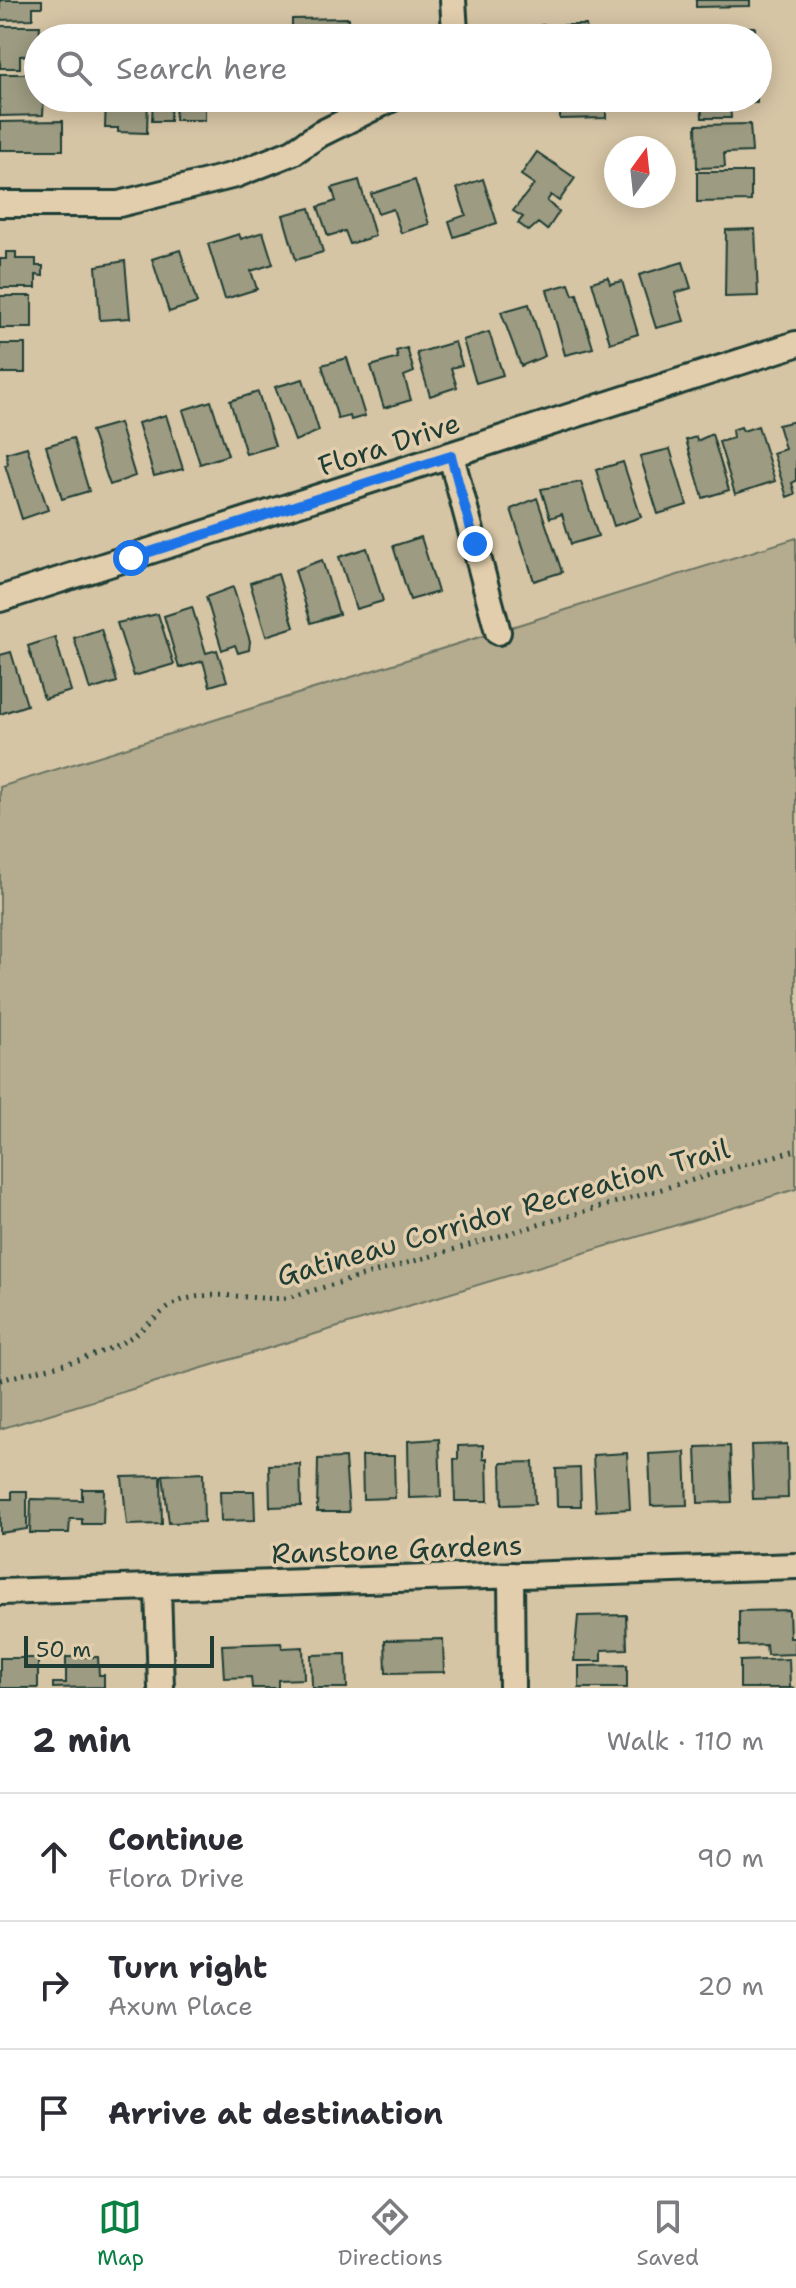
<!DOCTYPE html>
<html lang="en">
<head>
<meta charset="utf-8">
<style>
  :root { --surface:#fff; --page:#f7f7f7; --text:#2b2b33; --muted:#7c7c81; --line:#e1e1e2; --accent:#0b8043 }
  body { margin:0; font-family:"Shantell Sans",sans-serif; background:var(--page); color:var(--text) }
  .compass { position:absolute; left:604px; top:136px; width:72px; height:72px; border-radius:50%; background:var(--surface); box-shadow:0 4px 20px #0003; rotate:15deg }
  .scale { position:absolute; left:24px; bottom:20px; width:190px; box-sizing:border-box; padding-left:8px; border:4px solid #1f3d34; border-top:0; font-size:22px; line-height:28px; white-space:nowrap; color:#1f3d34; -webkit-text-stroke:6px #e2ceac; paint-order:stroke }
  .stop { position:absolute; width:24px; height:24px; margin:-18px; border:6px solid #1a73e8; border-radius:50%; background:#fff }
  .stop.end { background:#1a73e8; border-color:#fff; box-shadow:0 2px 8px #0008 }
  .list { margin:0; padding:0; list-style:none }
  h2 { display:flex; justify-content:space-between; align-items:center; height:104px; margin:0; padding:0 32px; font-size:34px }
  h2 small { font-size:26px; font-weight:400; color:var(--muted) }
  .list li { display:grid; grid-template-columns:52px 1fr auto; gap:24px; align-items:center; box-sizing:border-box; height:128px; padding:0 32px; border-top:2px solid var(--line) }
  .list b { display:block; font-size:30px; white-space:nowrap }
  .list p { margin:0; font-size:26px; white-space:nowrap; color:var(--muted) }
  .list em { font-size:26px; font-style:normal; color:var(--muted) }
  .icon { flex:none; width:44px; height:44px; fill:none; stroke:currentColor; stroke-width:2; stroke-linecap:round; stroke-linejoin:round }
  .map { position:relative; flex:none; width:796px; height:1688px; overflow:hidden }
  .search { position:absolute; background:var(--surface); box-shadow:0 4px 20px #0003; left:24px; right:24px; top:24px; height:88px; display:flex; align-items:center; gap:20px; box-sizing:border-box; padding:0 28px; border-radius:44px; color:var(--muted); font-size:30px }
  .sheet { height:488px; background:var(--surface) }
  nav { display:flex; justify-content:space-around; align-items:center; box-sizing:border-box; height:112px; border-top:2px solid var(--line); background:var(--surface); font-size:22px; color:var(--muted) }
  nav a { display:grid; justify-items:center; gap:4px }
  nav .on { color:var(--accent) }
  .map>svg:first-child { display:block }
  .green { fill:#b5ac90; stroke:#6a7462; stroke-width:2 }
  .building { fill:#9d9b81; stroke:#1f3d34; stroke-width:2 }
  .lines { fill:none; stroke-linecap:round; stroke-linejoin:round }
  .street-casing { stroke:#1f3d34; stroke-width:30 }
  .path { stroke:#1f3d34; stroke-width:5; stroke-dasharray:2 6; stroke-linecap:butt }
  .street { stroke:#e2ceac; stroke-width:24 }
  .route { stroke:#1a73e8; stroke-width:10 }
  .labels { text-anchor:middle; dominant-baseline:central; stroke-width:7; stroke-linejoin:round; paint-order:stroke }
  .street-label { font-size:28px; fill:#1f3d34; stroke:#e2ceac }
</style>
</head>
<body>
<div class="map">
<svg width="796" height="1688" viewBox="0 0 796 1688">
  <rect width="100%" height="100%" fill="#d6c5a5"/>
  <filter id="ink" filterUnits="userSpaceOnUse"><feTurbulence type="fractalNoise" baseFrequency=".0125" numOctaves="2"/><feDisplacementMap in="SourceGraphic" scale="16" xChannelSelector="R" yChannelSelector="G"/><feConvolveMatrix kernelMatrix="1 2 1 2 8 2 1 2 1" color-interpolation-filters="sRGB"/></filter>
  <g filter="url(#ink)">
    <!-- green -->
    <path class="green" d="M796 538V1189L0 1429V787Z"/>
    <!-- building -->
    <path class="building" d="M0 0H42V7H33V19L0 20Z
      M696 0H750V6L696 7Z
      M349 18V38H292V19Z
      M541 25H586L588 38H541Z
      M0 26H40L38 55 20 56V68H0Z
      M701 27H755V38H701Z
      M0 74H38V98H44L43 115 0 116Z
      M106 98H148L147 133 118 132V128H105Z
      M153 98H171L170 121H152Z
      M176 98H205V120H175Z
      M560 98H606V118L560 119Z
      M701 98H757V103H730L731 118H702Z
      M63 121V150H0V122Z
      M750 124 752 152 724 153 725 167 697 168 696 125Z
      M537 152 575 178 559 201 551 195 547 201 559 212 547 230 538 223 529 231 518 223 523 217 513 211 534 184 521 175Z
      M697 172H751V201L697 202Z
      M483 179 497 223 454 237 449 221 466 215 457 188Z
      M359 180 375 236 350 244 345 231 328 236 318 207 336 201 332 188Z
      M415 180 429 224 401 233 393 209 378 214 371 194Z
      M310 208 323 252 296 260 283 215Z
      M755 229 758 296 725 297 726 230Z
      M263 232 273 264 251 271 257 289 225 299 208 244 239 234 241 239Z
      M180 250 197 303 169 312 152 259Z
      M6 252H16V259H36V266H43V276L36 275V288H0V259H6Z
      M125 261 130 318 100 320 96 266Z
      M683 262 691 288 675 293 684 321 656 328 639 275Z
      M608 277 610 284 622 281 638 334 610 343 592 282Z
      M569 284 573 295 577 294 593 348 565 355 547 290Z
      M0 296H32V328H0Z
      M529 304 545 356 521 366 501 312Z
      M489 332 503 375 476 383 463 340Z
      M455 342 462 365 451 368 457 387 430 396 417 353Z
      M0 344H25V373H0Z
      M407 348 414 372 404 376 411 400 384 408 371 366 398 358 396 351Z
      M347 358 365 416 351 420 350 416 338 419 322 365Z
      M303 379 319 431 295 441 275 387Z
      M258 392 275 446 246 454 230 401Z
      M211 401 228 455 200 464 183 410Z
      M166 415 183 469 154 476 138 423Z
      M796 421V481L792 483 795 494 787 497 773 453 785 449 778 425Z
      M119 423 135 476 110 485 91 431Z
      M758 426 775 481 735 494 719 442 733 438 732 430 741 427 743 431Z
      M712 434 729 490 703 498 686 440 696 437 697 441Z
      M73 438 89 491 62 499 46 446Z
      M27 447 48 510 22 519 5 465 8 464 6 453Z
      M670 449 687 505 658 514 640 456Z
      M623 462 641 517 614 526 596 470Z
      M581 482 598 536 571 544 562 514 550 518 541 489Z
      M537 498 562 572 534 581 511 509Z
      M421 537 438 592 410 600 393 546Z
      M367 548 383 601 356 609 339 557Z
      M322 560 339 614 311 623 295 570Z
      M278 574 294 627 266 636 250 583Z
      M233 587 250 641 249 650 238 653 235 645 222 650 206 597Z
      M192 607 206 653 217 650 227 681 210 686 203 661 179 668 164 616Z
      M158 614 174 664 134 676 117 623Z
      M101 629 117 682 90 690 74 638Z
      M55 637 71 691 44 699 28 646Z
      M11 652 27 705 0 714V655Z
      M439 1439 441 1497 409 1498 408 1441Z
      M787 1444 788 1498 753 1499 751 1445Z
      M483 1445V1459L487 1458 488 1501H455L454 1459H458V1446Z
      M730 1446 732 1502 698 1503 696 1447Z
      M685 1452 687 1505 651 1506 649 1454Z
      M627 1453 630 1509 596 1511 593 1455Z
      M362 1456H394L395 1498 363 1499Z
      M345 1458 349 1512H317L318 1459Z
      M533 1462 535 1504 502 1505 501 1463Z
      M300 1464 301 1506 270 1507 269 1465Z
      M580 1468 581 1506H557L556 1469Z
      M203 1473 204 1522 169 1523 163 1475Z
      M161 1476 162 1524 127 1525 122 1477Z
      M82 1489H104L103 1524H82V1519H70L69 1533H30L31 1499 82 1500Z
      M12 1491H27V1529L0 1533V1499H12Z
      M220 1491H254L255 1520 221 1521Z
      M789 1610 790 1638H795V1654L767 1655 766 1645 739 1646V1611Z
      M626 1615 627 1649 602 1650V1661H574L578 1616Z
      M443 1639 444 1672 386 1673 385 1640Z
      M281 1643 282 1648 303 1647 304 1679 278 1680V1688H252L251 1677 224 1678 222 1645Z
      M346 1654 347 1688H312L311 1655Z
      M66 1657H98L99 1675H104V1687L53 1688V1683H66Z
      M0 1658H38V1688H0Z
      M789 1659 790 1687 795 1688H740V1661Z
      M627 1665V1688H579V1666Z"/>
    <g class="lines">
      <defs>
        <path id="street" d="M449 38 455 32 453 0
          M0 204H119L235 175 293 152 320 134 393 98
          M451 456 498 632
          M0 599 796 344
          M511 1575 512 1688
          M158 1588 161 1688
          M0 1592 796 1566"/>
      </defs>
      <!-- street casing -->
      <use href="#street" class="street-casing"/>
      <!-- path -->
      <path class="path" d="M0 1380C42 1369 90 1361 128 1339 147 1328 163 1307 183 1300 216 1289 253 1301 287 1298L796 1150"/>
      <!-- street -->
      <use href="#street" class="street"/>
    </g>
  </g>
  <g class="lines" filter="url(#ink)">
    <!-- route -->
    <path class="route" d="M131 558 451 456 475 544"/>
  </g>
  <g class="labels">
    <!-- street labels -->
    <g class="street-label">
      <text transform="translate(389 444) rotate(-18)">Flora Drive</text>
      <text transform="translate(503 1212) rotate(-16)">Gatineau Corridor Recreation Trail</text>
      <text transform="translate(397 1549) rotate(-2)">Ranstone Gardens</text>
    </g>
  </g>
</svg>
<svg class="compass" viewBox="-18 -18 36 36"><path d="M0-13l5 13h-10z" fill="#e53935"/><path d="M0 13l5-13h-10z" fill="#7c7c81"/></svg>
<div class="scale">50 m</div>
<div class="stop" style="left:131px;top:558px"></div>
<div class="stop end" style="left:475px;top:544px"></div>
<div class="search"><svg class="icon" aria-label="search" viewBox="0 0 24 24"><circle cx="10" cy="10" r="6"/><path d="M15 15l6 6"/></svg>Search here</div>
</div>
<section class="sheet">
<h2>2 min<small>Walk · 110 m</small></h2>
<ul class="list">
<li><svg class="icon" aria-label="ahead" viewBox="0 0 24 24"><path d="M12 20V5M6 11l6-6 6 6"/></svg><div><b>Continue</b><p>Flora Drive</p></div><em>90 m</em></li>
<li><svg class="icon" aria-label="right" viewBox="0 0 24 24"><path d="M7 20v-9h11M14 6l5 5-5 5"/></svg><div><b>Turn right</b><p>Axum Place</p></div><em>20 m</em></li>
<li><svg class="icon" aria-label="arrive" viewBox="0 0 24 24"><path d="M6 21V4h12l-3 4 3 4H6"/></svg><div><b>Arrive at destination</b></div></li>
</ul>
</section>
<nav>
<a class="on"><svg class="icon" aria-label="map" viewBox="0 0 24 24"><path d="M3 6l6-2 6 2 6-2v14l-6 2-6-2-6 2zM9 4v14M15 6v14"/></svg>Map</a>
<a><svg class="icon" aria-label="directions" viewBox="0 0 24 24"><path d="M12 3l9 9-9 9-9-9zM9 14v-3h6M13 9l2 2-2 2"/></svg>Directions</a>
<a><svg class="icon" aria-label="saved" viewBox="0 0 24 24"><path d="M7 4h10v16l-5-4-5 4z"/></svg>Saved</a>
</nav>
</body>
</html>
